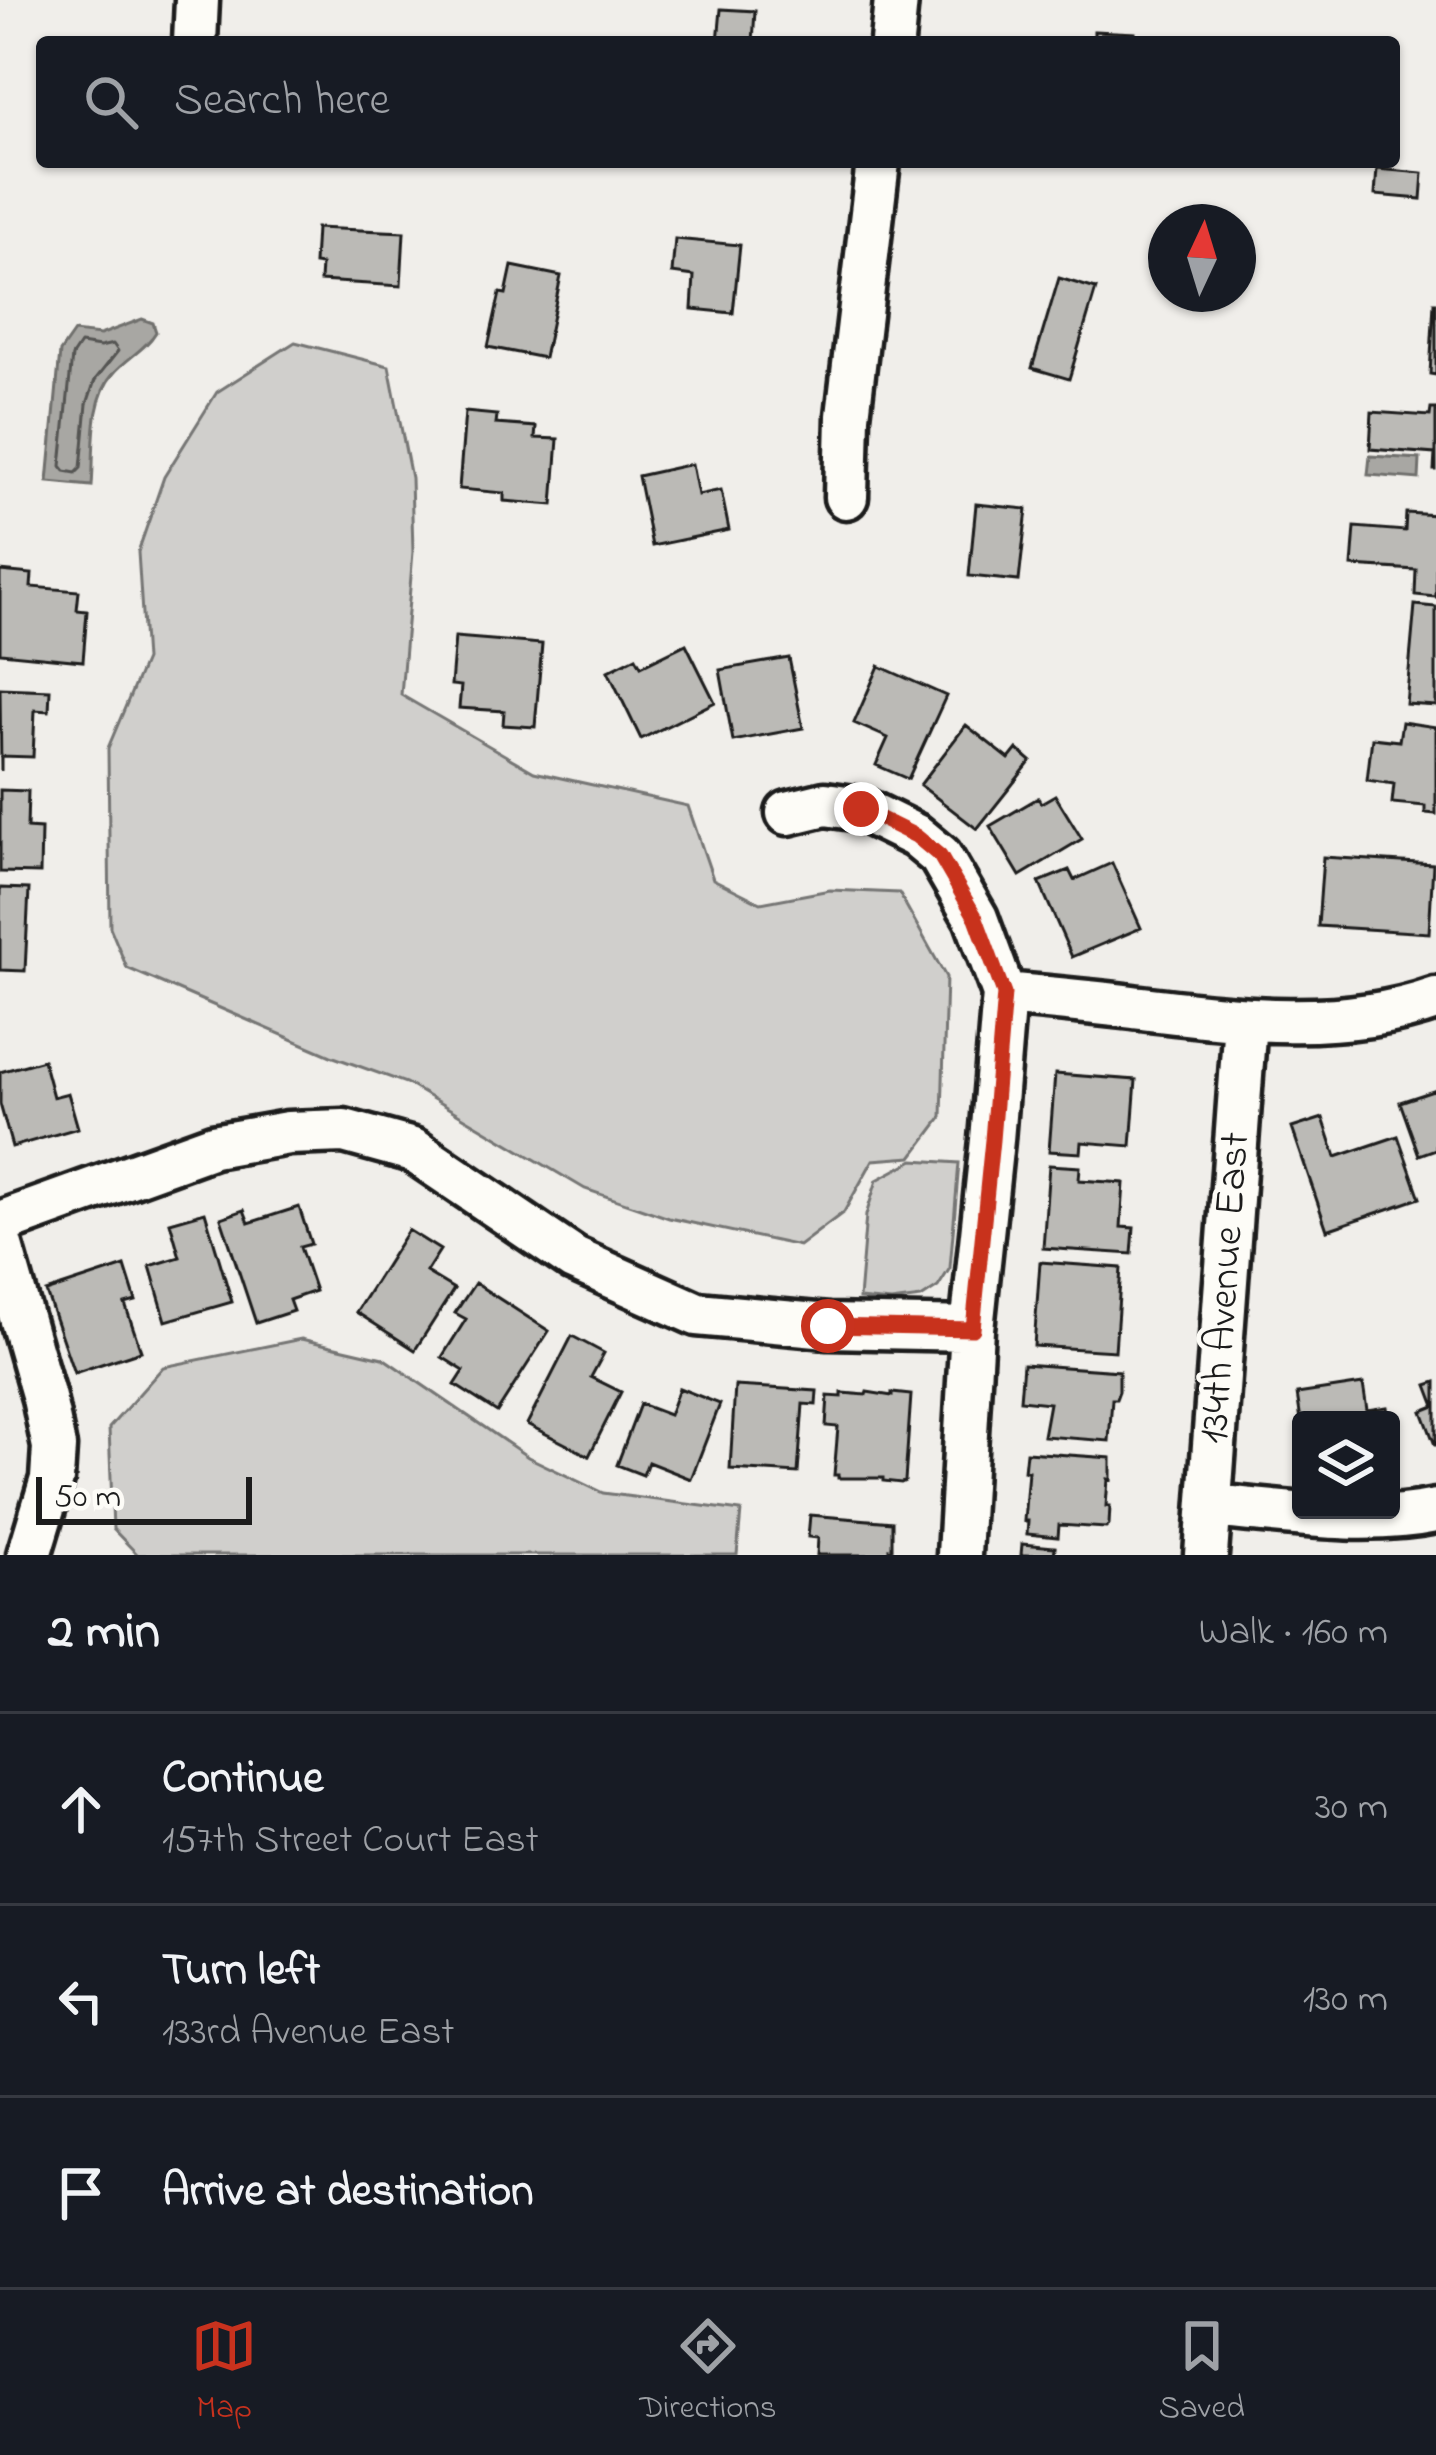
<!DOCTYPE html>
<html lang="en">
<head>
<meta charset="utf-8">
<style>
  :root { --surface:#171b24; --page:#20242c; --text:#f1f3f6; --muted:#9ea1a6; --line:#363941; --accent:#c8321e }
  body { margin:0; font-family:"Indie Flower",sans-serif; background:var(--page); color:var(--text) }
  .controls { position:absolute; right:36px; bottom:36px; display:grid; overflow:hidden; border-radius:12px; box-shadow:0 3px 9px #0004 }
  .controls button { width:108px; height:108px; display:grid; place-items:center; padding:0; border:0; border-bottom:3px solid var(--line); background:var(--surface); color:var(--text); font:60px sans-serif }
  .compass { position:absolute; left:1148px; top:204px; width:108px; height:108px; border-radius:50%; background:var(--surface); box-shadow:0 3px 9px #0004; rotate:4deg }
  .scale { position:absolute; left:36px; bottom:30px; width:216px; box-sizing:border-box; padding-left:12px; border:6px solid #1c1c1c; border-top:0; font-size:33px; line-height:42px; white-space:nowrap; color:#1c1c1c; -webkit-text-stroke:9px #fdfcf7; paint-order:stroke }
  .stop { position:absolute; width:36px; height:36px; margin:-27px; border:9px solid #c8321e; border-radius:50%; background:#fff }
  .stop.end { background:#c8321e; border-color:#fff; box-shadow:0 3px 12px #0008 }
  .list { margin:0; padding:0; list-style:none }
  h2 { display:flex; justify-content:space-between; align-items:center; height:156px; margin:0; padding:0 48px; font-size:51px }
  h2 small { font-size:39px; font-weight:400; color:var(--muted) }
  .list li { display:grid; grid-template-columns:78px 1fr auto; gap:36px; align-items:center; box-sizing:border-box; height:192px; padding:0 48px; border-top:3px solid var(--line) }
  .list b { display:block; font-size:45px; white-space:nowrap }
  .list p { margin:0; font-size:39px; white-space:nowrap; color:var(--muted) }
  .list em { font-size:39px; font-style:normal; color:var(--muted) }
  .icon { flex:none; width:66px; height:66px; fill:none; stroke:currentColor; stroke-width:2; stroke-linecap:round; stroke-linejoin:round }
  .map { position:relative; flex:none; width:1436px; height:1555px; overflow:hidden }
  .search { position:absolute; background:var(--surface); box-shadow:0 3px 9px #0004; left:36px; right:36px; top:36px; height:132px; display:flex; align-items:center; gap:30px; box-sizing:border-box; padding:0 42px; border-radius:12px; color:var(--muted); font-size:45px }
  .sheet { height:732px; background:var(--surface) }
  nav { display:flex; justify-content:space-around; align-items:center; box-sizing:border-box; height:168px; border-top:3px solid var(--line); background:var(--surface); font-size:33px; color:var(--muted) }
  nav a { display:grid; justify-items:center; gap:6px }
  nav .on { color:var(--accent) }
  .map>svg:first-child { display:block }
  .green { fill:#d0cfcc; stroke:#767674; stroke-width:3 }
  .water { fill:#a8a7a3; stroke:#706f6d; stroke-width:3 }
  .lines { fill:none; stroke-linecap:round; stroke-linejoin:round }
  .shore { stroke:#545452; stroke-width:3 }
  .building { fill:#bbbab6; stroke:#1c1c1c; stroke-width:3 }
  .minor-casing { stroke:#1c1c1c; stroke-width:51 }
  .minor { stroke:#fdfcf7; stroke-width:42 }
  .route { stroke:#c8321e; stroke-width:15 }
  .labels { text-anchor:middle; dominant-baseline:central; stroke-width:9; stroke-linejoin:round; paint-order:stroke }
  .street-label { font-size:42px; fill:#1c1c1c; stroke:#fdfcf7 }
</style>
</head>
<body>
<div class="map">
<svg width="1436" height="1555" viewBox="0 0 1436 1555">
  <rect width="100%" height="100%" fill="#f0eeea"/>
  <filter id="ink" filterUnits="userSpaceOnUse"><feTurbulence type="fractalNoise" baseFrequency=".00833" numOctaves="2"/><feDisplacementMap in="SourceGraphic" scale="24" xChannelSelector="R" yChannelSelector="G"/><feConvolveMatrix kernelMatrix="1 2 1 2 8 2 1 2 1" color-interpolation-filters="sRGB"/></filter>
  <g filter="url(#ink)">
    <!-- green -->
    <path class="green" d="M295 342 389 366 411 478 413 552 401 695 534 772 688 806 713 879 761 903 830 890 899 893 946 977 942 1117 912 1157 873 1160 844 1212 799 1246 669 1218 585 1189 406 1083 331 1056 127 968 110 927 108 748 145 660 138 552 164 477 217 392Z
      M914 1160 959 1163 950 1268 938 1287 921 1298 891 1302 859 1299 866 1215 877 1180Z
      M301 1339 383 1358 528 1457 603 1493 741 1511 737 1555H138L113 1529 109 1428 163 1367Z"/>
    <!-- water -->
    <path class="water" d="M142 319 153 323 156 332C146 349 127 358 114 373 89 401 95 451 92 486L48 482 60 352 74 332 100 335Z
      M1370 456 1420 459 1419 479 1368 475Z"/>
    <g class="lines">
      <!-- shore -->
      <path class="shore" d="M80 344 100 347 113 344 118 351 95 380 87 404 81 468 76 473 65 471 61 466 72 356Z"/>
    </g>
    <!-- building -->
    <path class="building" d="M721 9 755 11 753 42H718Z
      M1094 31 1135 33V42H1094Z
      M1377 169 1423 173 1421 199 1375 195Z
      M316 228 404 232 401 286 320 281 321 265 314 264Z
      M675 239 740 245 733 313 692 309 694 276 672 273Z
      M512 266 561 276 544 358 488 347 500 293 506 294Z
      M1059 278 1096 289 1069 379 1032 368Z
      M1434 303H1436V375L1430 374Z
      M1431 409H1436V470H1434L1435 454 1370 449 1372 412 1430 416Z
      M465 412 497 415 496 424 536 427 535 438 558 439 553 505 504 501V493L459 489Z
      M692 464 698 495 721 490 729 530 652 546 638 476Z
      M976 504 1027 509 1019 581 969 576Z
      M1406 513 1436 515V597L1415 595 1416 570 1352 566 1355 527 1405 531Z
      M0 571 32 574 31 587 79 591 77 610 87 611 83 661 0 653Z
      M1415 605 1436 607V706L1406 704Z
      M455 637 542 644 535 727 503 725 504 711 459 708 461 686 451 685Z
      M686 644 715 702 641 739 608 671 636 657 641 666Z
      M789 658 803 728 733 741 720 670Z
      M879 666 946 696 908 779 876 765 888 738 854 723Z
      M0 688 50 690 49 711 35 710 33 757 1 756V771Z
      M1402 722 1436 727V814L1425 813V806L1392 803 1394 784 1367 780 1372 738 1399 741Z
      M966 725 1009 759 1017 749 1031 761 977 829 920 785Z
      M0 790 28 791 27 828 41 829 40 873 0 872Z
      M1055 795 1082 839 1020 876 990 826 1038 798 1041 803Z
      M1323 857 1433 864 1429 933 1318 926Z
      M1112 863 1141 928 1072 957 1039 882 1069 870 1074 880Z
      M0 888 29 889 25 971 0 970Z
      M43 1060 53 1097 68 1093 78 1128 12 1147 0 1104V1072Z
      M1055 1074 1136 1080 1131 1146 1082 1142 1081 1153 1049 1151Z
      M1436 1090V1149L1419 1155 1400 1102Z
      M1323 1118 1336 1157 1398 1136 1420 1198 1327 1230 1292 1128Z
      M1049 1165 1080 1167 1079 1180 1124 1183 1121 1227 1134 1228 1132 1254 1043 1248Z
      M299 1207 311 1244 300 1247 315 1291 289 1300 293 1311 256 1323 221 1218 244 1210 249 1223Z
      M205 1212 232 1302 166 1321 150 1266 180 1257 170 1222Z
      M408 1230 440 1250 426 1272 454 1289 415 1350 356 1312Z
      M1040 1262 1121 1268 1115 1351 1034 1346Z
      M125 1266 136 1301 125 1304 141 1351 74 1373 46 1292Z
      M475 1283 549 1331 497 1412 455 1385 464 1371 442 1357 466 1319 455 1313Z
      M572 1336 604 1353 591 1377 621 1392 589 1456 527 1424Z
      M1023 1364 1119 1371V1391L1116 1399H1112L1109 1441 1043 1436 1049 1403 1020 1400Z
      M1436 1382V1445H1435L1422 1411 1435 1406 1427 1385Z
      M1363 1384 1367 1410 1387 1407 1389 1420H1301L1297 1394Z
      M735 1386 817 1391 816 1405 803 1404 798 1473 730 1469Z
      M679 1388 720 1404 691 1479 648 1462 643 1475 617 1465 640 1404 669 1415Z
      M867 1392 892 1396V1393L911 1395 905 1481 901 1483 883 1481V1478H838V1475H834L838 1427 826 1426 828 1396 842 1397V1393L866 1395Z
      M1026 1452 1111 1458V1480L1108 1479 1106 1506H1110L1109 1525 1106 1528 1059 1525 1058 1537 1027 1534 1028 1521H1024L1028 1471H1024Z
      M810 1515 892 1522V1550L889 1549V1555H817L818 1538 808 1537Z
      M1022 1544 1055 1547 1054 1555H1021Z"/>
    <g class="lines">
      <defs>
        <path id="minor" d="M195 42 197 0
          M892 42 896 0
          M846 497 848 416 878 162
          M788 813 825 804 861 809 916 836 940 856 976 918 1004 994 992 1140 972 1329 959 1555
          M1004 994C1047 998 1090 1002 1133 1007 1233 1019 1339 1033 1436 999
          M0 1223 213 1146 288 1133 344 1131 413 1150 574 1259 697 1314 828 1326 972 1329
          M0 1243 44 1398 54 1447 52 1479 29 1555
          M1210 1506C1284 1512 1363 1526 1436 1511
          M1206 1555 1245 1021"/>
      </defs>
      <!-- minor casing -->
      <use href="#minor" class="minor-casing"/>
      <!-- minor -->
      <use href="#minor" class="minor"/>
    </g>
  </g>
  <g class="lines" filter="url(#ink)">
    <!-- route -->
    <path class="route" d="M828 1326 973 1329 992 1140 1004 994 976 918 940 856 916 836 861 809"/>
  </g>
  <g class="labels">
    <!-- street labels -->
    <g class="street-label">
      <text transform="translate(1226 1288) rotate(-86)">134th Avenue East</text>
    </g>
  </g>
</svg>
<div class="controls">
<button><svg class="icon" aria-label="layers" viewBox="0 0 24 24"><path d="M12 4l9 5-9 5-9-5zM3 14l9 5 9-5"/></svg></button>
</div>
<svg class="compass" viewBox="-18 -18 36 36"><path d="M0-13l5 13h-10z" fill="#e53935"/><path d="M0 13l5-13h-10z" fill="#9ea1a6"/></svg>
<div class="scale">50 m</div>
<div class="stop" style="left:828px;top:1326px"></div>
<div class="stop end" style="left:861px;top:809px"></div>
<div class="search"><svg class="icon" aria-label="search" viewBox="0 0 24 24"><circle cx="10" cy="10" r="6"/><path d="M15 15l6 6"/></svg>Search here</div>
</div>
<section class="sheet">
<h2>2 min<small>Walk · 160 m</small></h2>
<ul class="list">
<li><svg class="icon" aria-label="ahead" viewBox="0 0 24 24"><path d="M12 20V5M6 11l6-6 6 6"/></svg><div><b>Continue</b><p>157th Street Court East</p></div><em>30 m</em></li>
<li><svg class="icon" aria-label="left" viewBox="0 0 24 24"><path d="M17 20v-9H6M10 6l-5 5 5 5"/></svg><div><b>Turn left</b><p>133rd Avenue East</p></div><em>130 m</em></li>
<li><svg class="icon" aria-label="arrive" viewBox="0 0 24 24"><path d="M6 21V4h12l-3 4 3 4H6"/></svg><div><b>Arrive at destination</b></div></li>
</ul>
</section>
<nav>
<a class="on"><svg class="icon" aria-label="map" viewBox="0 0 24 24"><path d="M3 6l6-2 6 2 6-2v14l-6 2-6-2-6 2zM9 4v14M15 6v14"/></svg>Map</a>
<a><svg class="icon" aria-label="directions" viewBox="0 0 24 24"><path d="M12 3l9 9-9 9-9-9zM9 14v-3h6M13 9l2 2-2 2"/></svg>Directions</a>
<a><svg class="icon" aria-label="saved" viewBox="0 0 24 24"><path d="M7 4h10v16l-5-4-5 4z"/></svg>Saved</a>
</nav>
</body>
</html>
